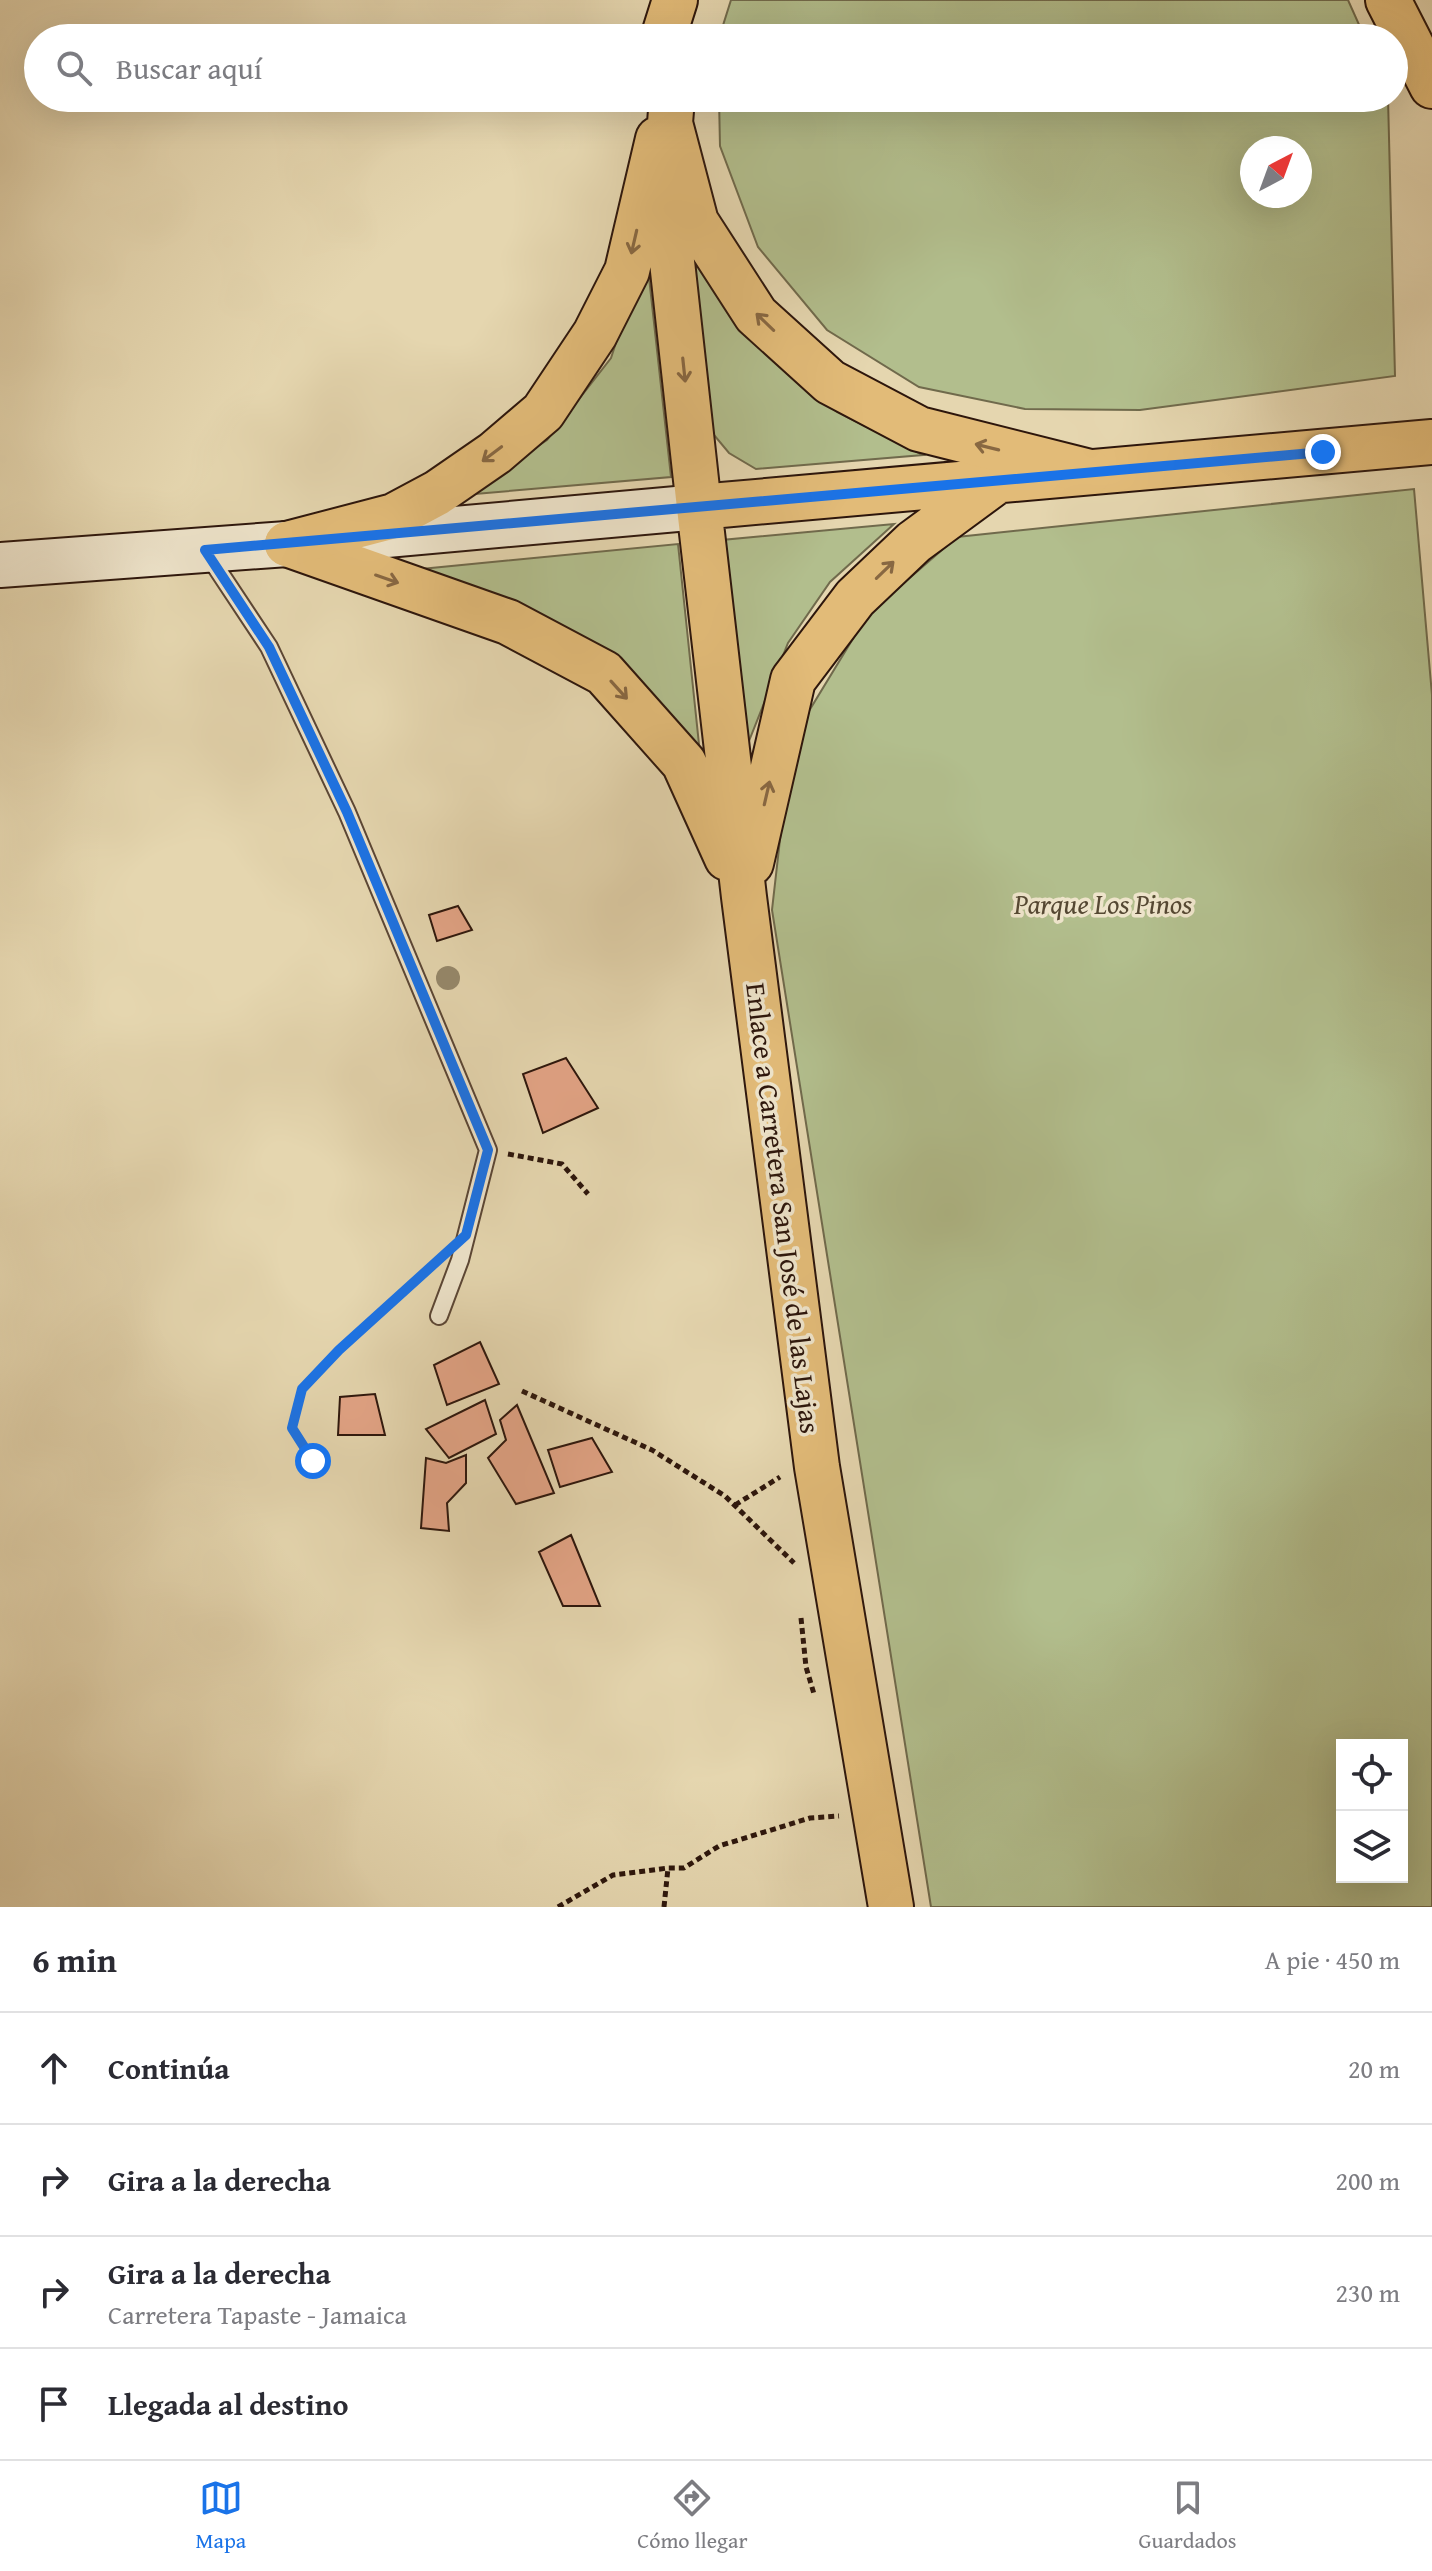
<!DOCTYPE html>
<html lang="es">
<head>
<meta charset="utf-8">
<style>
  :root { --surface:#fff; --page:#f2f2f3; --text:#2b2b33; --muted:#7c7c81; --line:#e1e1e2; --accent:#1a73e8 }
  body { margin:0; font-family:"Gentium Book Plus",serif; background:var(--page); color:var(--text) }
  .controls { position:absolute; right:24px; bottom:24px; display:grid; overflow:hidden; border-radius:0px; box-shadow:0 8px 32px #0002 }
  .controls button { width:72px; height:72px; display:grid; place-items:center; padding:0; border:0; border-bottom:2px solid var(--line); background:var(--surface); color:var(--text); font:40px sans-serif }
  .compass { position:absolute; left:1240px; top:136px; width:72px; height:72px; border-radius:50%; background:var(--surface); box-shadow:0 8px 32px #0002; rotate:41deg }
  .stop { position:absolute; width:24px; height:24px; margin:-18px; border:6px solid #1a73e8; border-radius:50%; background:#fff }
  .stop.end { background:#1a73e8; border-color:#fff; box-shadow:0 2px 8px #0008 }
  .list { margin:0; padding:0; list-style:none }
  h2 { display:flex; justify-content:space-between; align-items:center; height:104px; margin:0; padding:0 32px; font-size:34px }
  h2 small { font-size:26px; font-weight:400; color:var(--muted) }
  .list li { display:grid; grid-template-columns:52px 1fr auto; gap:24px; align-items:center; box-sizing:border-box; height:112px; padding:0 32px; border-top:2px solid var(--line) }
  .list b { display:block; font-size:30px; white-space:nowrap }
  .list p { margin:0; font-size:26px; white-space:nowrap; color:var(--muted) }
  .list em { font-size:26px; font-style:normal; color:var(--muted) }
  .icon { flex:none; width:44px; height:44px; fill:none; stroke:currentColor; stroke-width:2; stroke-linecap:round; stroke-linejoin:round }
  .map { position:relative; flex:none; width:1432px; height:1907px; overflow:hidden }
  .search { position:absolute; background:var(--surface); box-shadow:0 8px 32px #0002; left:24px; right:24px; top:24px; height:88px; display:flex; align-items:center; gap:20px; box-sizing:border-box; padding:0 28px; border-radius:44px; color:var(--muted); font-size:30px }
  .sheet { height:552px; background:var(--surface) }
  nav { display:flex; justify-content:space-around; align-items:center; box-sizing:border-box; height:112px; border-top:2px solid var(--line); background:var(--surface); font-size:22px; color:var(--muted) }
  nav a { display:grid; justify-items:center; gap:4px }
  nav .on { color:var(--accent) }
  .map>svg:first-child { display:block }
  .green { fill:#b2be8d; stroke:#706a4c; stroke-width:2; fill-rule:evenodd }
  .building { fill:#e3a486; stroke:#2d160c; stroke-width:2 }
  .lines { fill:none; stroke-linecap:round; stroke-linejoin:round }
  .service-casing { stroke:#5b4635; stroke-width:20 }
  .secondary-casing { stroke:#2d160c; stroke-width:48 }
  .primary-casing { stroke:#2d160c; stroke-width:48 }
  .motorway-casing { stroke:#2d160c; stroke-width:48 }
  .path { stroke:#2d160c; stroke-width:5; stroke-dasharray:6 4; stroke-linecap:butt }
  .service { stroke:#eee4cb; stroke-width:16 }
  .secondary { stroke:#eee4cb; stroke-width:44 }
  .primary { stroke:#e2bb78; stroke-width:44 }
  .motorway { stroke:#e2bb78; stroke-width:44 }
  .tree { fill:#96886b }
  .oneway { stroke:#886842 }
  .route { stroke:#1a73e8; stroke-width:10 }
  .labels { text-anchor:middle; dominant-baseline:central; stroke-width:7; stroke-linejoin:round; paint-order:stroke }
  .park-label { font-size:28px; font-style:italic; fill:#554833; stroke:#eee4cb }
  .street-label { font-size:28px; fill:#2d160c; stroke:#eee4cb }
</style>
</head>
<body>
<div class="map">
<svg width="1432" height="1907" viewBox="0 0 1432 1907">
  <rect width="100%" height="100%" fill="#e5d6af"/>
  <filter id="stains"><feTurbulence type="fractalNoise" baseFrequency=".0025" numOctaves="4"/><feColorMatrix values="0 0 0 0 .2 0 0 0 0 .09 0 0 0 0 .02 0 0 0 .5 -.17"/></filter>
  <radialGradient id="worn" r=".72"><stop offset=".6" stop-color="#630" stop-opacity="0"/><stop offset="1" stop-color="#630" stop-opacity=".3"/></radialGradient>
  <!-- green -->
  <path class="green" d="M731 0H1348L1365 38H719Z
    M719 98H1388L1395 376 1140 410 1025 409 919 387 827 330 758 247 720 146ZM1252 148H1300V196H1252Z
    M686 236 757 345 837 412 923 455 756 469 729 453 709 429Z
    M646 250 671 477 463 495 547 440 611 358Z
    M1414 489 1432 695V1907H931L772 910 782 822 809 711 868 614 957 537ZM1342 1745H1402V1877H1342Z
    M894 524 830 582 788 643 747 746 722 540Z
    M678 544 700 754 421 569Z"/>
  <!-- building -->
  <path class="building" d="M458 906 472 930 437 941 429 915Z
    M566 1058 598 1108 543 1133 523 1074Z
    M480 1342 499 1384 447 1405 434 1365Z
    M375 1394 385 1435H338L340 1397Z
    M485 1400 496 1434 449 1458 426 1429Z
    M517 1405 554 1493 516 1504 488 1458 506 1440 500 1420Z
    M592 1438 612 1472 560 1487 548 1450Z
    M466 1455V1483L447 1503 449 1531 421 1528 426 1458 446 1463Z
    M571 1535 600 1606H563L539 1552Z"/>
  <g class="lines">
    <defs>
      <path id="service" d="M208 555 269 647 347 812 488 1150 460 1260 439 1316"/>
      <path id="secondary" d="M0 565 287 544 699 507"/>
      <path id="primary" d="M287 544 508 622 604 673 684 763 727 858
        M751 863 793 680 855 598 914 542 997 481
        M891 1907 817 1467 744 897 699 507 1432 442"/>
      <path id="motorway" d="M1388 0 1432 86
        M663 38 675 0
        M672 98 670 123 696 222 756 315 830 382 919 429 1090 472
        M663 180 699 507
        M287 544 394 516 437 493 495 453 543 412 595 334 627 271 658 139"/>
    </defs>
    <!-- service casing -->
    <use href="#service" class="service-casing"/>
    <!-- secondary casing -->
    <use href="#secondary" class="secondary-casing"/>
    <!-- primary casing -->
    <use href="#primary" class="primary-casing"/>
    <!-- motorway casing -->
    <use href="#motorway" class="motorway-casing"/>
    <!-- path -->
    <path class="path" d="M508 1154 562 1164 588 1194
      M522 1391 652 1450 725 1496 794 1563
      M313 1461 292 1428 302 1389 339 1350 430 1268
      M735 1505 780 1477
      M801 1618 806 1667 814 1694
      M558 1907 613 1875 668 1868
      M664 1907 668 1868H684L719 1846 810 1818 839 1816"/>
    <!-- service -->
    <use href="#service" class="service"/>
    <!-- secondary -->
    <use href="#secondary" class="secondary"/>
    <!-- primary -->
    <use href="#primary" class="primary"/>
    <!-- motorway -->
    <use href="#motorway" class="motorway"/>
  </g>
  <!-- trees -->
  <circle class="tree" cx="448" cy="978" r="12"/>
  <!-- one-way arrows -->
  <defs><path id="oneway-shaft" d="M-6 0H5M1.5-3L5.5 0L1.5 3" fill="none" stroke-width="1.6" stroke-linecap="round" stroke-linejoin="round" transform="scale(2)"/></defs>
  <g class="oneway">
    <use href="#oneway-shaft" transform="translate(634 242) rotate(103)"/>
    <use href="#oneway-shaft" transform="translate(765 322) rotate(-136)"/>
    <use href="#oneway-shaft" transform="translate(684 370) rotate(84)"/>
    <use href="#oneway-shaft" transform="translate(987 447) rotate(-166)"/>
    <use href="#oneway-shaft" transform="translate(492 454) rotate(143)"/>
    <use href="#oneway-shaft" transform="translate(885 570) rotate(-44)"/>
    <use href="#oneway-shaft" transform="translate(387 579) rotate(19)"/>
    <use href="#oneway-shaft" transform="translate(619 690) rotate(48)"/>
    <use href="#oneway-shaft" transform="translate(767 793) rotate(-77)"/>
  </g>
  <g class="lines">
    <!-- route -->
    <path class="route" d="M313 1461 292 1428 302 1389 339 1350 466 1235 488 1150 347 812 269 647 205 550 1323 452"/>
  </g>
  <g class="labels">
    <!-- park labels -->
    <g class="park-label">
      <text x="1103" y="903">Parque Los Pinos</text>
    </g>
    <!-- street labels -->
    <g class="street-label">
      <text transform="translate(784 1208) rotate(83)">Enlace a Carretera San José de las Lajas</text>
    </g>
  </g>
  <rect width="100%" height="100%" filter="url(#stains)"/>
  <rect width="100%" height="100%" fill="url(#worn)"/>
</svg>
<div class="controls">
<button><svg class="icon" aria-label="locate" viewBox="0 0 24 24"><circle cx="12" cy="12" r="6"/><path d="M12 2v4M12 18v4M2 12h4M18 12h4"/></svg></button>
<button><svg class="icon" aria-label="layers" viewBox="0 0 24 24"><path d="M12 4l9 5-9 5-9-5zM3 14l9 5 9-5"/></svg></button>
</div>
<svg class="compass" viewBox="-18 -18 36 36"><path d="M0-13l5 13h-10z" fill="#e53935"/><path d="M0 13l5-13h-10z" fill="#7c7c81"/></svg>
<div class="stop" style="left:313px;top:1461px"></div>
<div class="stop end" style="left:1323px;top:452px"></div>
<div class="search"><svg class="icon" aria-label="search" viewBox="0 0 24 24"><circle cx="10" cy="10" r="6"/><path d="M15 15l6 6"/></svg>Buscar aquí</div>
</div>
<section class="sheet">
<h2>6 min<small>A pie · 450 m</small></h2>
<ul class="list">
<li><svg class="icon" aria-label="ahead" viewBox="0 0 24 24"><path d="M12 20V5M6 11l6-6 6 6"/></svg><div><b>Continúa</b></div><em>20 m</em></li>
<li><svg class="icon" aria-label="right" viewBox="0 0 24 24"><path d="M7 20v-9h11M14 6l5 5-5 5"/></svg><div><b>Gira a la derecha</b></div><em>200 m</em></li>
<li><svg class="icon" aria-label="right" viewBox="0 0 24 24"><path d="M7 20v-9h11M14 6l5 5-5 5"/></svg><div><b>Gira a la derecha</b><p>Carretera Tapaste - Jamaica</p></div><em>230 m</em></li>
<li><svg class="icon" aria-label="arrive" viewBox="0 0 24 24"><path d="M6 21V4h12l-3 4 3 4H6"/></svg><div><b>Llegada al destino</b></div></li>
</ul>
</section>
<nav>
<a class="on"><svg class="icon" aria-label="map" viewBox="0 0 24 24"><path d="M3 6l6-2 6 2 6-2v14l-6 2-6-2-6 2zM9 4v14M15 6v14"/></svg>Mapa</a>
<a><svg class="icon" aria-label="directions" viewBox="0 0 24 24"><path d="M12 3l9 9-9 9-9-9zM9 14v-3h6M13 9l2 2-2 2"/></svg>Cómo llegar</a>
<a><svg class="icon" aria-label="saved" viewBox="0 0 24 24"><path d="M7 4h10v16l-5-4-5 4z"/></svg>Guardados</a>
</nav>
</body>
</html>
